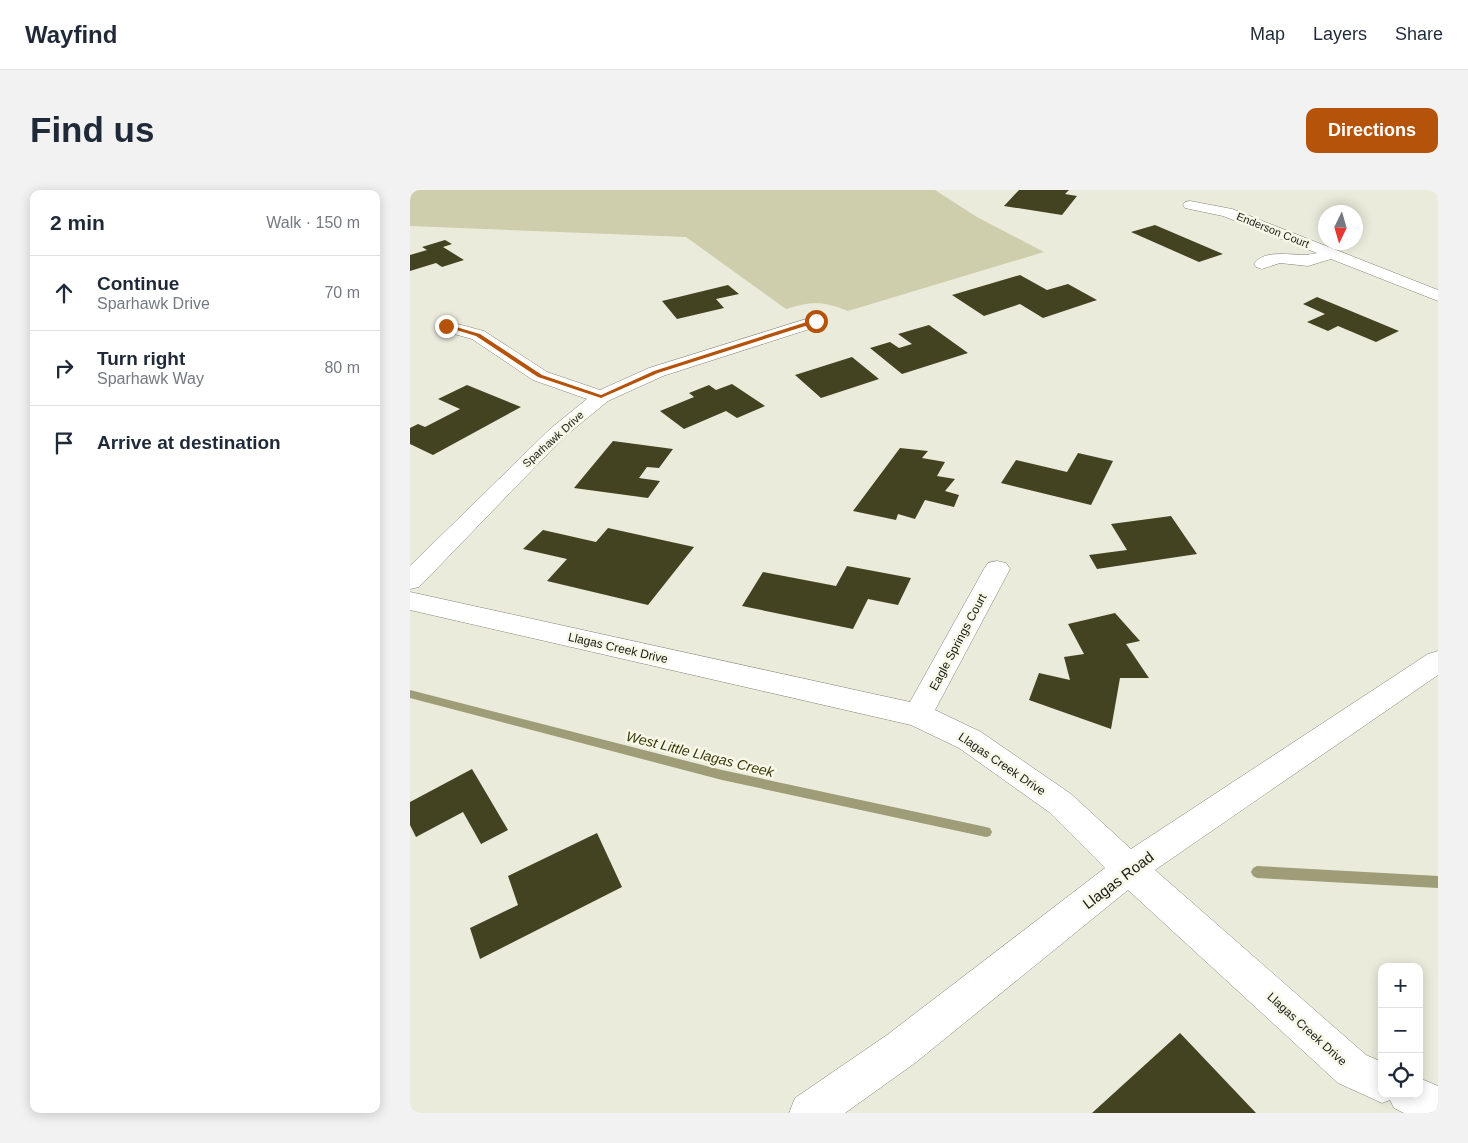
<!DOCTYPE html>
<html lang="en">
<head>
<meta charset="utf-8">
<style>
  :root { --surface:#fff; --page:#f2f2f3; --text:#1f2937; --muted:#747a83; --line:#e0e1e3; --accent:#b45309 }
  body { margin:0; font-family:Helvetica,sans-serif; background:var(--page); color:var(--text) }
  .controls { position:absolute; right:15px; bottom:15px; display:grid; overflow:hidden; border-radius:10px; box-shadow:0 2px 12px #0003 }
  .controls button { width:45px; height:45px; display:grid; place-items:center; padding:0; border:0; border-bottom:1px solid var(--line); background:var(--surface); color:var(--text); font:25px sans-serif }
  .compass { position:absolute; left:908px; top:15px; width:45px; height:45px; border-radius:50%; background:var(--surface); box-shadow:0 2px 12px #0003; rotate:185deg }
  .stop { position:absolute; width:15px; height:15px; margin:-11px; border:4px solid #b45309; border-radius:50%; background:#fff }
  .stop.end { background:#b45309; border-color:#fff; box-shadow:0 1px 5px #0008 }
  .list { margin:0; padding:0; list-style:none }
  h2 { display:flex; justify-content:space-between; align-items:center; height:65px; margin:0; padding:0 20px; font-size:21px }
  h2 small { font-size:16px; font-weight:400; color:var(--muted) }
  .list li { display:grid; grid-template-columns:32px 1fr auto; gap:15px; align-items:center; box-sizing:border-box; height:75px; padding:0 20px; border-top:1px solid var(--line) }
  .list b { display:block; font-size:19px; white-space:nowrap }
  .list p { margin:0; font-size:16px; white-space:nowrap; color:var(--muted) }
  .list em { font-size:16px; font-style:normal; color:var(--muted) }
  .icon { flex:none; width:28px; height:28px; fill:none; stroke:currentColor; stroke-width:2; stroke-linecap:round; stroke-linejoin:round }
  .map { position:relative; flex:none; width:1028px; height:923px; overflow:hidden; border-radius:10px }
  header { display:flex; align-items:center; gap:30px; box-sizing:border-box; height:70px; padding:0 25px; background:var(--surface); border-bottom:1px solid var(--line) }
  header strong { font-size:24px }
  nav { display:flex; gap:28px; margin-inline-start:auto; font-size:18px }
  .intro { display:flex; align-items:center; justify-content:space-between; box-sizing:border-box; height:120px; padding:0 30px }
  h1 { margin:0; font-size:35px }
  .button { padding:12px 22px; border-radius:10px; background:var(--accent); color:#fff; font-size:18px; font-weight:700 }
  main { display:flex; gap:30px; padding:0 30px }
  aside { flex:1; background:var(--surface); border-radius:10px; box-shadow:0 2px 12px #0003 }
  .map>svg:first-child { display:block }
  .green { fill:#ceceac }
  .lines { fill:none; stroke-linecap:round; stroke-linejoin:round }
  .stream { fill:#9e9d78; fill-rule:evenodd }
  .building { fill:#444321 }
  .minor-casing { stroke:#848477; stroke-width:1 }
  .minor { fill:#fff; fill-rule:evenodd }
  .route { fill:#b45309 }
  .labels { text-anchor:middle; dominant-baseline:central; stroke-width:5; stroke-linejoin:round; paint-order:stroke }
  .far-street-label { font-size:11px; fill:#1a1a15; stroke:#f8f8e9 }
  .street-label { font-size:12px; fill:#1a1a15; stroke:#f8f8e9 }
  .water-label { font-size:14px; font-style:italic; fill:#393706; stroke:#f8f8e9 }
  .near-street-label { font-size:15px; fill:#1a1a15; stroke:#f8f8e9 }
</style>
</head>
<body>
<header>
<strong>Wayfind</strong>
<nav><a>Map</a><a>Layers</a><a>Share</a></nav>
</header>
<div class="intro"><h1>Find us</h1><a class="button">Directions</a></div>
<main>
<aside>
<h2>2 min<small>Walk · 150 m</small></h2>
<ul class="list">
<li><svg class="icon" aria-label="ahead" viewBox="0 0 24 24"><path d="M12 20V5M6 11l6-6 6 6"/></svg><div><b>Continue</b><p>Sparhawk Drive</p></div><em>70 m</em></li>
<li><svg class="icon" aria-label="right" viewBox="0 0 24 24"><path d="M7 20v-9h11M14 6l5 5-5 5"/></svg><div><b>Turn right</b><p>Sparhawk Way</p></div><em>80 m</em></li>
<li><svg class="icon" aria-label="arrive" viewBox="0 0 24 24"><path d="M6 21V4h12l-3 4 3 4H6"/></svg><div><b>Arrive at destination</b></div></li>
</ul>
</aside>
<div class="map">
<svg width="1028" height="923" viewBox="0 0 1028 923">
  <rect width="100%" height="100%" fill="#ebebdc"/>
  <!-- green -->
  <path class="green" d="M0 0H525L567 27 634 62 438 121C413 111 402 111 376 119L276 47 0 36Z"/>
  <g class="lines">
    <!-- stream -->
    <path class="stream" d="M0 500 312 580 576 637 580 638 582 642 580 646 576 647 312 590 0 508Z
      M847 676 1028 686V698L847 688 843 686 841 682 843 678Z"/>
  </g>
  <!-- building -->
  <path class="building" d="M609 0H659L655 4 667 6 652 25 594 16Z
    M745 35 813 64 789 72 721 42Z
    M35 50 42 54 33 57 54 70 32 77 26 73 0 81V65L17 60 12 57Z
    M610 85 637 100 658 94 687 110 633 128 610 114 574 126 542 105Z
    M318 95 329 104 306 109 314 118 267 129 252 111Z
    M907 107 989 141 966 152 928 136 918 141 897 132 915 124 893 114Z
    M519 135 558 163 492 184 460 158 480 152 489 158 502 154 488 144Z
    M442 167 469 189 411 208 385 185Z
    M322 194 355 216 327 228 316 221 274 239 250 221 284 207 279 203 299 195 306 200Z
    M57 195 111 217 23 265 0 254V238L8 234 15 237 50 219 28 209Z
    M203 251 263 259 249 278 237 277 229 288 250 291 238 308 164 298Z
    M490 258 518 261 512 268 535 272 527 286 545 289 535 301 549 305 544 317 515 310 505 329 488 324 486 330 443 321Z
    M668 263 703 271 681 315 591 293 606 270 657 282Z
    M761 326 787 364 687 379 679 365 717 360 701 334Z
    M198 338 284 357 238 415 137 391 157 369 113 359 133 340 186 352Z
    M437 376 501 388 488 415 458 409 443 439 332 416 353 382 426 396Z
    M705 423 730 451 716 454 739 488H710L701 539 619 510 629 483 660 490 654 467 674 464 658 434Z
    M62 579 98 640 71 654 53 622 6 647 0 635V612Z
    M187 643 212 697 70 769 60 738 108 715 98 686Z
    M770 843 846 923H682Z"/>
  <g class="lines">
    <defs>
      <path id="minor" d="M780 11 822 19 1028 100V111L921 69 898 76 870 73 852 79 846 77 844 74C856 56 889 69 907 63L813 26 775 18 773 15 775 12Z
        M406 126 412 127 415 131 412 135 253 186 198 211 154 247 9 397 0 399V376L140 239 177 209 123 190 62 149 30 140 27 136 30 132 36 131 74 141 137 182 190 200 239 178Z
        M587 371 596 373 600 379 525 520 571 542 661 604 721 659 1018 464 1028 461V485L745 680 956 865 972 872V904H1009V888L1028 896V923H994L984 918 980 910 972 913 928 893 718 700 505 873 435 923H379L385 908 477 845 695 678 639 622 549 558 501 535 0 420V402L500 512 574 379 578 373Z"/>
    </defs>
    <!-- minor casing -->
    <use href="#minor" class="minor-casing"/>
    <!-- minor -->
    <use href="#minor" class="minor"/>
  </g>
  <!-- route -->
  <path class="route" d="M406 129 408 132 248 183 191 208 128 187 66 146 33 136 36 134 70 144 132 185 191 205 244 181Z"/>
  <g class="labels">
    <!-- far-street labels -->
    <g class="far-street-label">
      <text transform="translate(863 40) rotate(22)">Enderson Court</text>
      <text transform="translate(143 249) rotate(-42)">Sparhawk Drive</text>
    </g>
    <!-- street labels -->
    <g class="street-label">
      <text transform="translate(548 452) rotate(-62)">Eagle Springs Court</text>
      <text transform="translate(208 458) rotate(13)">Llagas Creek Drive</text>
      <text transform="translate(592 574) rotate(34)">Llagas Creek Drive</text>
      <text transform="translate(897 839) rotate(42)">Llagas Creek Drive</text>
    </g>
    <!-- water labels -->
    <g class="water-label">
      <text transform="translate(290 564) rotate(14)">West Little Llagas Creek</text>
    </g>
    <!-- near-street labels -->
    <g class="near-street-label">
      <text transform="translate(708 690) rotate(-37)">Llagas Road</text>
    </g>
  </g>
</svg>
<div class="controls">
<button>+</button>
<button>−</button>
<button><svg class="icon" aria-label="locate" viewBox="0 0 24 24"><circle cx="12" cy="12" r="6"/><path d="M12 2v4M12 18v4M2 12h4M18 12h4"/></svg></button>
</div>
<svg class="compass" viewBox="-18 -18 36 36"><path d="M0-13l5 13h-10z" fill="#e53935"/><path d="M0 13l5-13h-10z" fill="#747a83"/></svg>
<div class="stop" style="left:406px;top:131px"></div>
<div class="stop end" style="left:36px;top:136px"></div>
</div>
</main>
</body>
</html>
